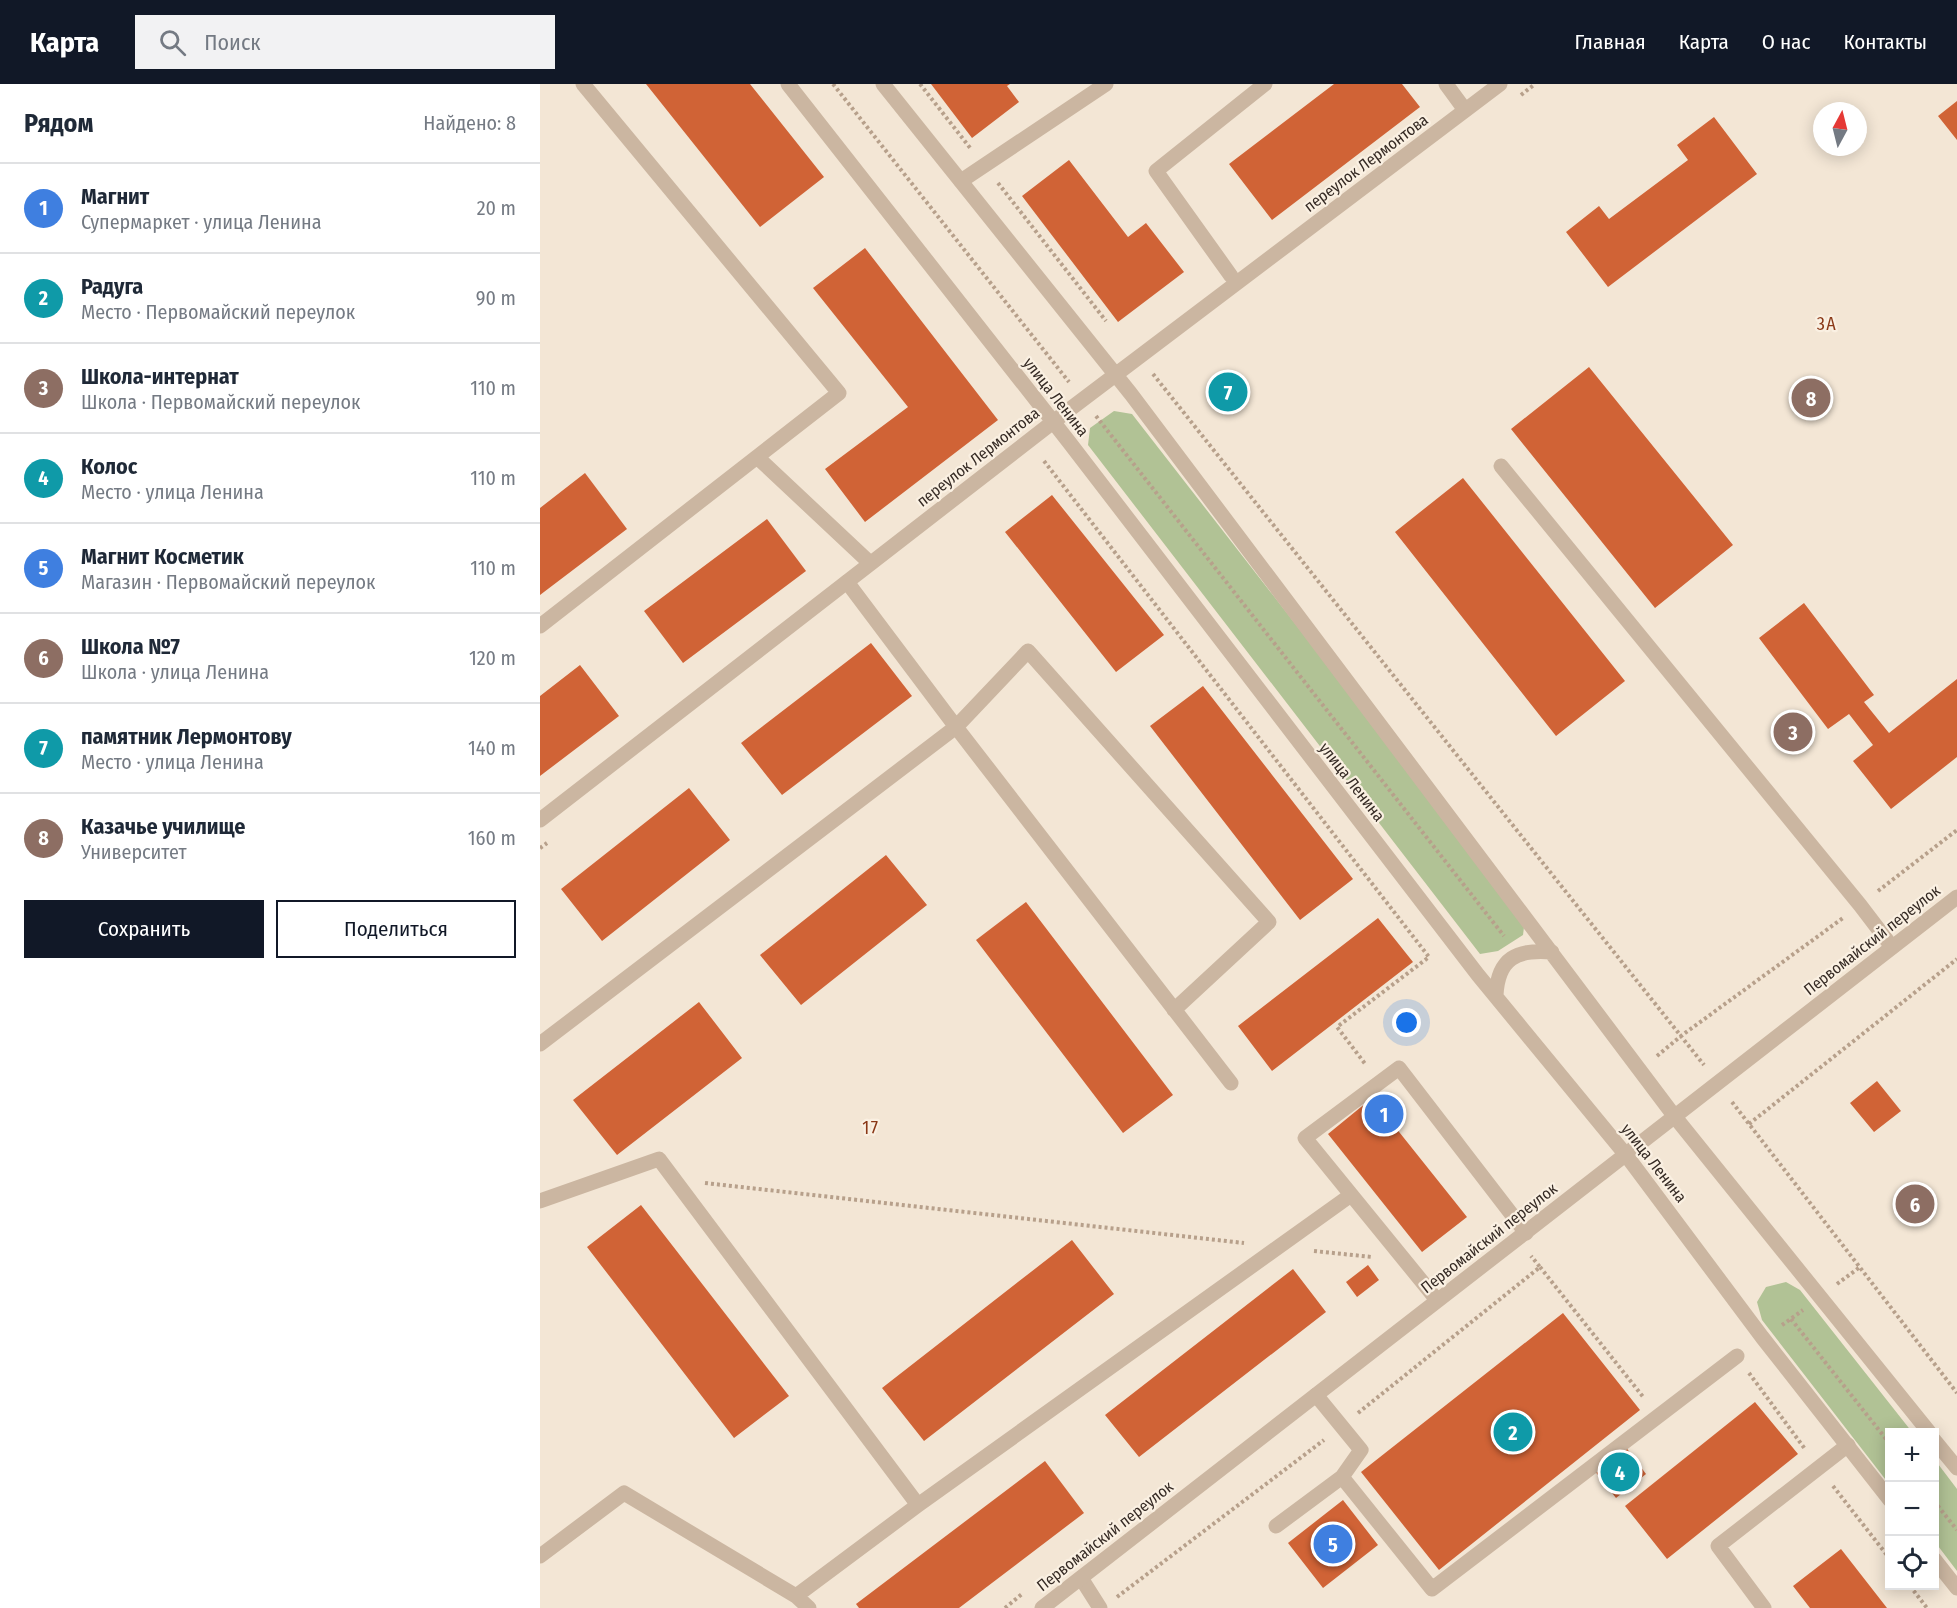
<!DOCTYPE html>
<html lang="ru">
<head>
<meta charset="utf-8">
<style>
  :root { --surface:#fff; --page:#f2f2f3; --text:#1f2937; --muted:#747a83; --line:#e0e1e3; --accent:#111827 }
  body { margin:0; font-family:"Fira Sans Condensed",sans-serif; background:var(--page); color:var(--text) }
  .controls { position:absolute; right:18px; bottom:18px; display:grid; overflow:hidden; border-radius:0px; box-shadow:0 3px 15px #0003 }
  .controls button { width:54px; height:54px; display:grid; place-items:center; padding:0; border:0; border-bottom:2px solid var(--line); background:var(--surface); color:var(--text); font:30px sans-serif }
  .compass { position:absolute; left:1273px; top:18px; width:54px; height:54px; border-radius:50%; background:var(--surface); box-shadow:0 3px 15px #0003; rotate:7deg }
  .you { position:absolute; left:867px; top:939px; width:21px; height:21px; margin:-15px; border:4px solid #fff; border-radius:50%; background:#1a73e8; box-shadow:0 0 0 9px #1a73e833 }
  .badge { display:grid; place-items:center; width:39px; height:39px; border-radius:50%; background:var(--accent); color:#fff; font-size:20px; font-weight:700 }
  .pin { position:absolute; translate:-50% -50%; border:3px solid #fff; box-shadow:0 2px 6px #0006 }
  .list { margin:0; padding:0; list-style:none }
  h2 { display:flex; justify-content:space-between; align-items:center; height:78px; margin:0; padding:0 24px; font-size:26px }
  h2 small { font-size:20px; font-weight:400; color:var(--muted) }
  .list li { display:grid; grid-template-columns:39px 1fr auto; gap:18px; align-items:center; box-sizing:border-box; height:90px; padding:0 24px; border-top:2px solid var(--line) }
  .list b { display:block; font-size:22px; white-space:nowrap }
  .list p { margin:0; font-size:20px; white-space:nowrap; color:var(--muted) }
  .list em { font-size:20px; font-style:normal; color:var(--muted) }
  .actions { display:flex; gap:12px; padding:18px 24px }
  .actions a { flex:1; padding:14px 0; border:2px solid var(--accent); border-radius:0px; text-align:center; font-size:21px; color:var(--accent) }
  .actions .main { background:var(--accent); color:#fff }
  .icon { flex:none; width:33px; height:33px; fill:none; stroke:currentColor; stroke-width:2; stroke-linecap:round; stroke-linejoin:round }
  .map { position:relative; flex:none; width:1417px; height:1524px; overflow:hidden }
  header { display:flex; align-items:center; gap:36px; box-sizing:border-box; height:84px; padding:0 30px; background:var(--accent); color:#fff }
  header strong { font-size:28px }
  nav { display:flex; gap:33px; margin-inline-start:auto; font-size:21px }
  .search { width:420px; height:54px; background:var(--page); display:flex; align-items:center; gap:15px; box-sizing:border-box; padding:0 21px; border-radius:0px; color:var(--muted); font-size:22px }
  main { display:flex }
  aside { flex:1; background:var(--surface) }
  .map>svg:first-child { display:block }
  .green { fill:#b1c295 }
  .building { fill:#d06336 }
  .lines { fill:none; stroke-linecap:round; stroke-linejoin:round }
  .path { stroke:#b7a08b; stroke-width:4; stroke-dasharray:3 3; stroke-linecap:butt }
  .service { stroke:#cbb6a1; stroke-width:15 }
  .minor { stroke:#cbb6a1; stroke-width:15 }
  .tertiary { stroke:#cbb6a1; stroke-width:15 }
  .labels { text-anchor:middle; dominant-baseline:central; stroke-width:4.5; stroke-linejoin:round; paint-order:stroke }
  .street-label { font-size:16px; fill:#352a24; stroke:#faf0e2 }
  .neighbourhood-label { font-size:18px; letter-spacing:1.5px; fill:#8a3817; stroke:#faf0e2 }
</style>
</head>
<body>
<header>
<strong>Карта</strong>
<div class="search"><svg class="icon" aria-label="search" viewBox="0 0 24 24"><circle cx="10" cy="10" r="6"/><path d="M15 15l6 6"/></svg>Поиск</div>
<nav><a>Главная</a><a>Карта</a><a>О нас</a><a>Контакты</a></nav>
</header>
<main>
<aside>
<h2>Рядом<small>Найдено: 8</small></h2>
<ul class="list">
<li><span class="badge" style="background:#3f7fe0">1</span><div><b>Магнит</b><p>Супермаркет · улица Ленина</p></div><em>20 m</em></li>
<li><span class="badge" style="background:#0f9aa8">2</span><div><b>Радуга</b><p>Место · Первомайский переулок</p></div><em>90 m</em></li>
<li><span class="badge" style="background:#8d6e63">3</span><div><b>Школа-интернат</b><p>Школа · Первомайский переулок</p></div><em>110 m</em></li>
<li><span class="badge" style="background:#0f9aa8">4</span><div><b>Колос</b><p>Место · улица Ленина</p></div><em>110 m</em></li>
<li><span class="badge" style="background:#3f7fe0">5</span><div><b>Магнит Косметик</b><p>Магазин · Первомайский переулок</p></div><em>110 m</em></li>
<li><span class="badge" style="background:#8d6e63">6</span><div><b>Школа №7</b><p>Школа · улица Ленина</p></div><em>120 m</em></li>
<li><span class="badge" style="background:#0f9aa8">7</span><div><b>памятник Лермонтову</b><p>Место · улица Ленина</p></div><em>140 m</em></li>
<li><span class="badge" style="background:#8d6e63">8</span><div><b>Казачье училище</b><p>Университет</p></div><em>160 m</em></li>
</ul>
<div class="actions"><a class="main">Сохранить</a><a>Поделиться</a></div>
</aside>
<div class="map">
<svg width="1417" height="1524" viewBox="0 0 1417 1524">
  <rect width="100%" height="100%" fill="#f3e6d5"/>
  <!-- green -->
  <path class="green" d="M574 327 592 330 985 835 983 851 958 867 940 870 548 361 550 344Z
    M1246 1198 1260 1206 1372 1348H1350L1349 1400 1222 1236 1217 1218 1226 1203Z
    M1395 1376 1417 1405V1487L1395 1458Z"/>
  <!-- building -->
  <path class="building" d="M106 0H210L284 93 220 143Z
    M391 0H470L467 2 479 18 432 54Z
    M794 0H862L880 23 732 136 689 80Z
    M1417 17V56L1398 32Z
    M1174 33 1217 90 1068 203 1026 148 1059 122 1069 135 1148 76 1137 61Z
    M529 76 588 153 606 139 644 188 578 238 482 112Z
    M325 164 458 336 325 438 285 385 368 323 273 204Z
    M1049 283 1193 461 1115 524 971 345Z
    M45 389 87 445 0 511V424Z
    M923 394 1085 597 1016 652 855 448Z
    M512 411 624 551 576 588 465 448Z
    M227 435 266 487 143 579 104 527Z
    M1264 519 1334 611 1324 618 1349 649 1417 595V673L1351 725 1313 677 1333 661 1309 630 1288 645 1219 554Z
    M331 559 372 612 242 711 201 659Z
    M40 581 79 632 0 692V612Z
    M663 602 813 795 760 836 610 642Z
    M149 704 190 756 62 857 21 805Z
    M346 771 387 821 261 921 220 871Z
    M486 818 633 1011 583 1049 436 856Z
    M838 834 873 878 732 987 698 942Z
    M159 918 202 974 77 1071 33 1016Z
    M1337 997 1361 1027 1334 1048 1310 1019Z
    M832 1014 927 1133 882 1168 788 1050Z
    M101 1121 249 1312 194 1354 47 1163Z
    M532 1156 574 1210 384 1357 342 1304Z
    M828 1181 839 1196 817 1213 806 1198Z
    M753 1185 786 1228 599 1373 565 1331Z
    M1023 1229 1100 1326 899 1486 821 1388Z
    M1215 1318 1258 1370 1127 1475 1085 1422Z
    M1085 1362 1106 1390 1076 1414 1054 1386Z
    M505 1377 544 1429 419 1524H319L316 1520Z
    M803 1416 838 1461 783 1504 748 1459Z
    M1301 1465 1347 1524H1270L1253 1502Z"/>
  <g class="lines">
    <!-- path -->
    <path class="path" d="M293 0 529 298
      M380 0 431 65
      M981 11 995 0
      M458 99 566 237
      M613 290 1164 981
      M556 332 964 852
      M504 377 889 873 797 943 826 981
      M0 764 7 759
      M1338 807 1417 746
      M1117 972 1141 952 1303 834
      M1192 1018 1417 1309
      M1209 1040 1417 875
      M165 1099 704 1159
      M774 1167 832 1173
      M1000 1183 1104 1314
      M1297 1200 1320 1183
      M1251 1235 1350 1360
      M1242 1241 1263 1226
      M1209 1289 1265 1365
      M818 1329 1000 1183 991 1172
      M1293 1402 1350 1475
      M1394 1417 1417 1446
      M1370 1502 1387 1524
      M577 1513 784 1356
      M465 1524 482 1510"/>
    <!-- service -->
    <path class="service" d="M906 0 925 26
      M421 97 566 0
      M691 192 616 87 725 0
      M217 373 330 479
      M961 382 1320 821 1352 863
      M0 542 299 309 43 0
      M634 926 729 838 488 567 416 643 691 999
      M0 960 416 643 307 498
      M0 1117 119 1075 378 1421
      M897 1216 765 1054 859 984 986 1149
      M776 1311 821 1366 802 1393
      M736 1442 802 1393 892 1505 1197 1272
      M0 1472 84 1409 256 1512
      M541 1494 560 1524
      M269 1524 256 1512 378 1421 811 1111
      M1224 1524 1178 1462 1308 1361"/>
    <!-- minor -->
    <path class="minor" d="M248 0 529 358 938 891 1086 1071 1222 1253 1350 1416
      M343 0 591 310 1135 1033 1389 1348
      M0 736 513 338 960 0
      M956 911C958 874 977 865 1012 868
      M1394 1356 1417 1384
      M1394 1475 1417 1504"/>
    <!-- tertiary -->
    <path class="tertiary" d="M502 1524 1417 813"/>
  </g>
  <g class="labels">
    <!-- street labels -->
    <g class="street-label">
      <text transform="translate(826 79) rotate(-37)">переулок Лермонтова</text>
      <text transform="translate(516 313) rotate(52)">улица Ленина</text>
      <text transform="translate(438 373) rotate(-38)">переулок Лермонтова</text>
      <text transform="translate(812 698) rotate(52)">улица Ленина</text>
      <text transform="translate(1332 856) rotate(-38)">Первомайский переулок</text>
      <text transform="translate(1114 1079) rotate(52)">улица Ленина</text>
      <text transform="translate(949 1154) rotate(-38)">Первомайский переулок</text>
      <text transform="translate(565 1452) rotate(-38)">Первомайский переулок</text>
    </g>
    <!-- neighbourhood labels -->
    <g class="neighbourhood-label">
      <text x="1287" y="240">3А</text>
      <text x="331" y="1044">17</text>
    </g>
  </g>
</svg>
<div class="controls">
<button>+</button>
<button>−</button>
<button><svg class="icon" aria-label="locate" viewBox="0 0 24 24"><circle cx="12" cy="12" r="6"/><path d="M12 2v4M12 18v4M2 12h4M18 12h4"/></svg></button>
</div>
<svg class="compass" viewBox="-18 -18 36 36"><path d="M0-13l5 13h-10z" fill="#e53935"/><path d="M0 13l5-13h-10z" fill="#747a83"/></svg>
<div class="you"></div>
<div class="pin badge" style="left:844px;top:1030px;background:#3f7fe0">1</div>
<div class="pin badge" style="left:973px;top:1348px;background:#0f9aa8">2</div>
<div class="pin badge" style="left:1253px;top:648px;background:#8d6e63">3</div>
<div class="pin badge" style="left:1080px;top:1388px;background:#0f9aa8">4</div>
<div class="pin badge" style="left:793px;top:1460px;background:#3f7fe0">5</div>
<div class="pin badge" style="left:1375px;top:1120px;background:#8d6e63">6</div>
<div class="pin badge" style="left:688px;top:308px;background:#0f9aa8">7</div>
<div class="pin badge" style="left:1271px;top:314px;background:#8d6e63">8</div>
</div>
</main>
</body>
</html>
